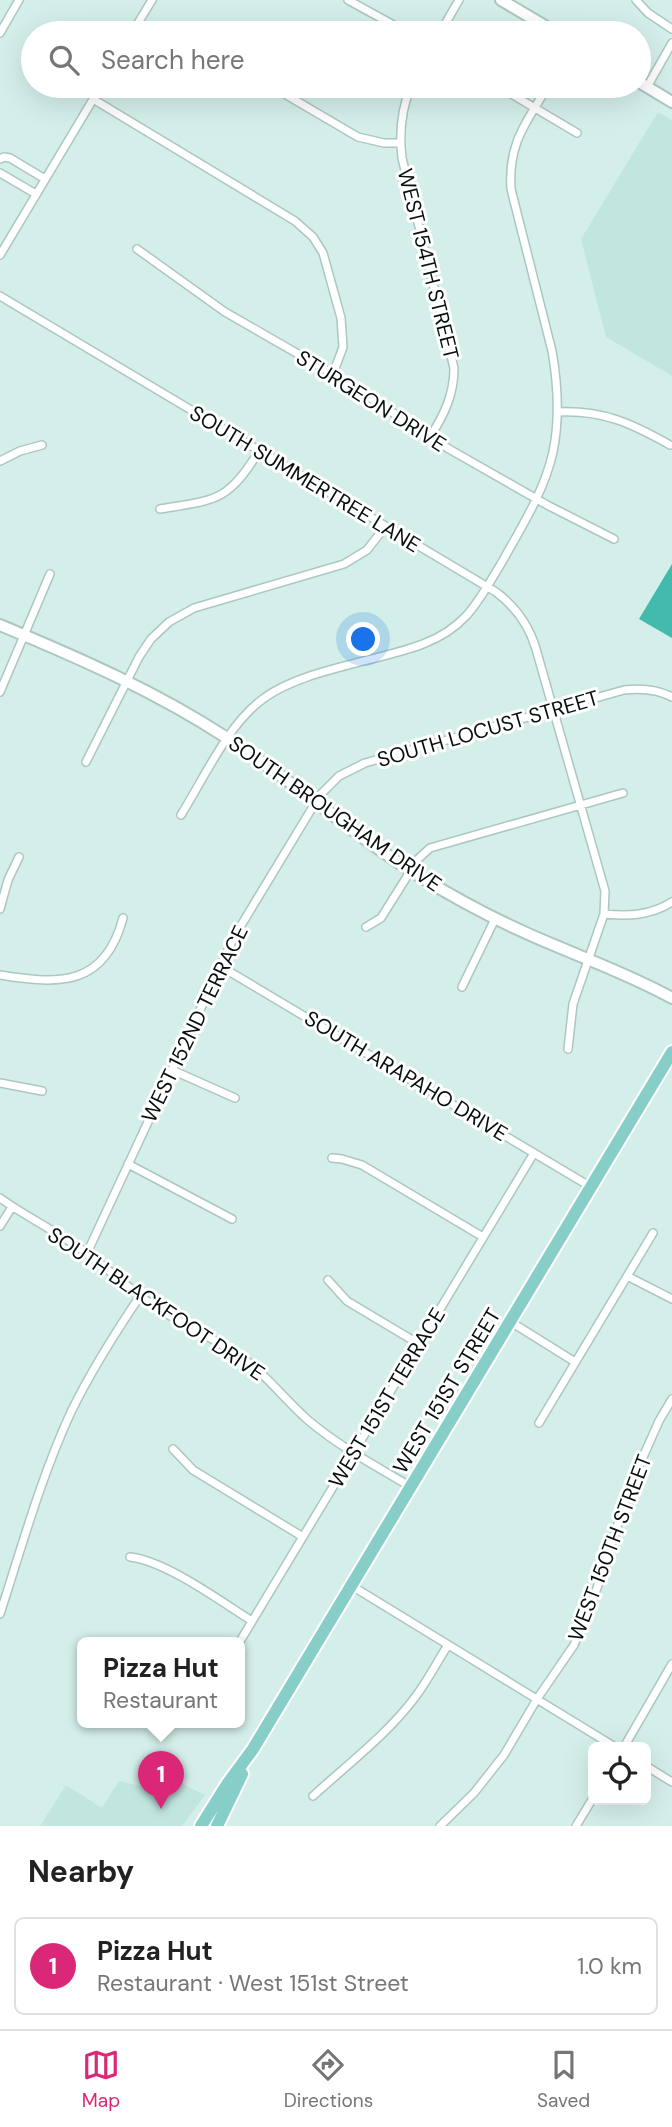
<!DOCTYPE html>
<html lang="en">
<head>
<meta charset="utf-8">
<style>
  :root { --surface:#fff; --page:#f6f6f6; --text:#222; --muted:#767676; --line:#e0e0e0; --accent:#db2777 }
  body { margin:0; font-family:"DM Sans",sans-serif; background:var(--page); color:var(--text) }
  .controls { position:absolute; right:21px; bottom:21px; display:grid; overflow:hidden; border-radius:10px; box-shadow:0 7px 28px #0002 }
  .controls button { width:63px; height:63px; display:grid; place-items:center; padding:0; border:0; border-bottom:2px solid var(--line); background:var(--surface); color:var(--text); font:35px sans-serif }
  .you { position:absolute; left:364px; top:640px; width:24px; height:24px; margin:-18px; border:5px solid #fff; border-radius:50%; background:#1a73e8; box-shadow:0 0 0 10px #1a73e833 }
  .badge { display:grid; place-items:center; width:46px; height:46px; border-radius:50%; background:var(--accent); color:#fff; font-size:23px; font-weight:700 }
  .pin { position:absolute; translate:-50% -58px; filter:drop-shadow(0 2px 4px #0008) }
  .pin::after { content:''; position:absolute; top:37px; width:24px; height:21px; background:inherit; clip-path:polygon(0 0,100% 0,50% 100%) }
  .popup { position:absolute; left:77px; top:1637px; width:168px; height:91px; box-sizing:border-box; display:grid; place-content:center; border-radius:10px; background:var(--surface); filter:drop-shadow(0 2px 5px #0005); font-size:23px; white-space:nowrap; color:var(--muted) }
  .popup b { font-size:26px; color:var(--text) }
  .popup::after { content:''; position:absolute; left:50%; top:100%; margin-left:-14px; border:14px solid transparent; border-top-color:var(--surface) }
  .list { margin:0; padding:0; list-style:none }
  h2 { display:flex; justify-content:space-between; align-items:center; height:91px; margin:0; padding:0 28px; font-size:30px }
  h2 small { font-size:23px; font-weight:400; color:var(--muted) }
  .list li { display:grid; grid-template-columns:46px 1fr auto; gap:21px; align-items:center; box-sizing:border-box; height:98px; margin:0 14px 14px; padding:0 14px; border:2px solid var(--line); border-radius:10px }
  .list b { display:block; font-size:26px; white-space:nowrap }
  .list p { margin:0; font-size:23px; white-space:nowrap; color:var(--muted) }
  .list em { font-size:23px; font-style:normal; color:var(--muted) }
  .icon { flex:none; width:38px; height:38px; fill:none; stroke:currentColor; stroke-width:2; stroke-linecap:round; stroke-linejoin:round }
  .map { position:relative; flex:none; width:672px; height:1826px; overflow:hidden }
  .search { position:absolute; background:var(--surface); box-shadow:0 7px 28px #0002; left:21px; right:21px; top:21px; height:77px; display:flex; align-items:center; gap:18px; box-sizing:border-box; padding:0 24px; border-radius:38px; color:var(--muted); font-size:26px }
  .sheet { height:203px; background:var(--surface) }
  nav { display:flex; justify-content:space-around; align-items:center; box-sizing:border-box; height:98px; border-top:2px solid var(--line); background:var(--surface); font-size:19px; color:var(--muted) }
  nav a { display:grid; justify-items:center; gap:4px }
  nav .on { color:var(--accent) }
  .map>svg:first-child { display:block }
  .built { fill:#c1e6e0 }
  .forest { fill:#42baac }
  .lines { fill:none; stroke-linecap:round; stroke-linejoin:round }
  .street-casing { stroke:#acc6c2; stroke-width:10 }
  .secondary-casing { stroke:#acc6c2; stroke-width:14 }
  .primary-casing { stroke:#fff; stroke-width:16 }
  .street { stroke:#fff; stroke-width:7 }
  .secondary { stroke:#fff; stroke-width:10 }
  .primary { stroke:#86cec7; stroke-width:12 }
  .labels { text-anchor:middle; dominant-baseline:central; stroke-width:6; stroke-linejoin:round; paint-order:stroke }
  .street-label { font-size:21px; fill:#060f0e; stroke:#fff }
</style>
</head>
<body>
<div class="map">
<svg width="672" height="1826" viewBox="0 0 672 1826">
  <rect width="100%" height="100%" fill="#d4efea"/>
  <!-- built -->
  <path class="built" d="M658 112 672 120V376L606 337 581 239Z
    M119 1781 165 1792 173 1790 181 1783 205 1795 182 1826H40L66 1785 102 1808Z"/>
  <!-- forest -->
  <path class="forest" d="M672 564V638L639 619Z"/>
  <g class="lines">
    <defs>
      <path id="street" d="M348 0 408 33
        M636 0 648 13 672 29
        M0 33 19 0
        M132 33 152 0
        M440 33 459 0
        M271 86 358 137 384 143H401
        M411 86C401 110 399 133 402 158L454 368C454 395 444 415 430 437
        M498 86 577 133
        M647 87 672 43
        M93 99 295 221 313 237 323 253 341 318 343 347 333 374
        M0 159 4 157 10 158 45 179
        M0 173 36 194
        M137 249 225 312 333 374 449 449 549 506 614 539
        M0 255 101 86
        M0 296 496 592C516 607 529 625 536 649L605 891 604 914 573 1004 568 1049
        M558 412C603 410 631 423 670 445
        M0 461 20 451 42 445
        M160 509C215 500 228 502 259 451
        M0 692 50 574
        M86 762 139 657 151 639 169 622 194 608 344 564 367 550 385 527
        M181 815C203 780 227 727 259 702 297 670 376 662 423 644 439 638 455 628 467 615 481 599 491 580 502 562 522 526 544 492 553 452 560 418 558 385 552 351L511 189C508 143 526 123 548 86
        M0 909 8 880 19 857
        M604 914C629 916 650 916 672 902
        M366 927 381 918 418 859 430 848 623 793
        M220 966 591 1187
        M0 975C60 985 105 986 123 918
        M462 987 495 919
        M172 1070 235 1098
        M0 1083 42 1091
        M332 1158 342 1159 362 1165 483 1237
        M128 1164 232 1219
        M0 1198C28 1218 58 1232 85 1252 110 1270 131 1291 156 1307 186 1327 220 1340 248 1362 270 1379 287 1402 309 1421 340 1447 376 1466 411 1487
        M0 1226 12 1207
        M87 1253 234 937 320 795 339 776 365 763 624 690C641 688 657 689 672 697
        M627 1276 672 1299
        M328 1280 347 1301 419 1344
        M511 1322 575 1362
        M539 1423 653 1233
        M173 1449 193 1470 303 1537
        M130 1557C166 1561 220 1601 252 1621
        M352 1586 615 1747
        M0 1614C22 1546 41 1477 71 1412 91 1371 115 1333 140 1296
        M239 1643 534 1153
        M624 1747 672 1664
        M646 1766 672 1782
        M313 1796C348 1764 388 1734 416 1696 428 1680 437 1662 448 1645
        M440 1826 474 1793 504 1755 537 1699 574 1645 595 1594 631 1484 659 1421 672 1399
        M576 1826 593 1798"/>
      <path id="secondary" d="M501 0 557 33
        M639 82 672 102
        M0 625C79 658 155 691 227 738 295 782 355 837 424 879 468 906 514 929 561 948 599 964 636 978 672 998"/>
      <path id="primary" d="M201 1826 228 1783 253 1749 672 1052
        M217 1826 242 1774"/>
    </defs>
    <!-- street casing -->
    <use href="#street" class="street-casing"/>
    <!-- secondary casing -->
    <use href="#secondary" class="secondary-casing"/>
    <!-- primary casing -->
    <use href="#primary" class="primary-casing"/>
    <!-- street -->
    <use href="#street" class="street"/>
    <!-- secondary -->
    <use href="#secondary" class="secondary"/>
    <!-- primary -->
    <use href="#primary" class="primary"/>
  </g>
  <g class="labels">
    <!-- street labels -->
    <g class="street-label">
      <text transform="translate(428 264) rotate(76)">WEST 154TH STREET</text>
      <text transform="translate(371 401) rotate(32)">STURGEON DRIVE</text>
      <text transform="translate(305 479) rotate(31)">SOUTH SUMMERTREE LANE</text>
      <text transform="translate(488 729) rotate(-16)">SOUTH LOCUST STREET</text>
      <text transform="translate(335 814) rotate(35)">SOUTH BROUGHAM DRIVE</text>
      <text transform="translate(195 1024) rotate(-64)">WEST 152ND TERRACE</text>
      <text transform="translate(406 1076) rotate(31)">SOUTH ARAPAHO DRIVE</text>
      <text transform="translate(156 1304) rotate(34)">SOUTH BLACKFOOT DRIVE</text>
      <text transform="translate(447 1391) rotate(-59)">WEST 151ST STREET</text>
      <text transform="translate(387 1398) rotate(-59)">WEST 151ST TERRACE</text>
      <text transform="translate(610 1548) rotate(-69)">WEST 150TH STREET</text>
    </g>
  </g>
</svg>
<div class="controls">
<button><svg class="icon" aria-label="locate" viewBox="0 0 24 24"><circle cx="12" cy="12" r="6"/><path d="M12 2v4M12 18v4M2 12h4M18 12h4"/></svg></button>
</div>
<div class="you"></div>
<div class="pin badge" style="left:161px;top:1809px">1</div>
<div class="popup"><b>Pizza Hut</b>Restaurant</div>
<div class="search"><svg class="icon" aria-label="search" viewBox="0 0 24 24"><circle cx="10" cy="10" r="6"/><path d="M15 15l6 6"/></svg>Search here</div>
</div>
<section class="sheet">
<h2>Nearby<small></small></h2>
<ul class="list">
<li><span class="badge">1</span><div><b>Pizza Hut</b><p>Restaurant · West 151st Street</p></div><em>1.0 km</em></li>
</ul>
</section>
<nav>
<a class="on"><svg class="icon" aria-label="map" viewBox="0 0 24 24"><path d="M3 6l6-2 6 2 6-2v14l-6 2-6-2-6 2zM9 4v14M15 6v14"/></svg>Map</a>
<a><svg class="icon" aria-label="directions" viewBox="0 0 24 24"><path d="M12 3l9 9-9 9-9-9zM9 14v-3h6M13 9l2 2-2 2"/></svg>Directions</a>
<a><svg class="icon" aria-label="saved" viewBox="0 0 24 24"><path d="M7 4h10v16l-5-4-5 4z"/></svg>Saved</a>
</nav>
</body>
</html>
